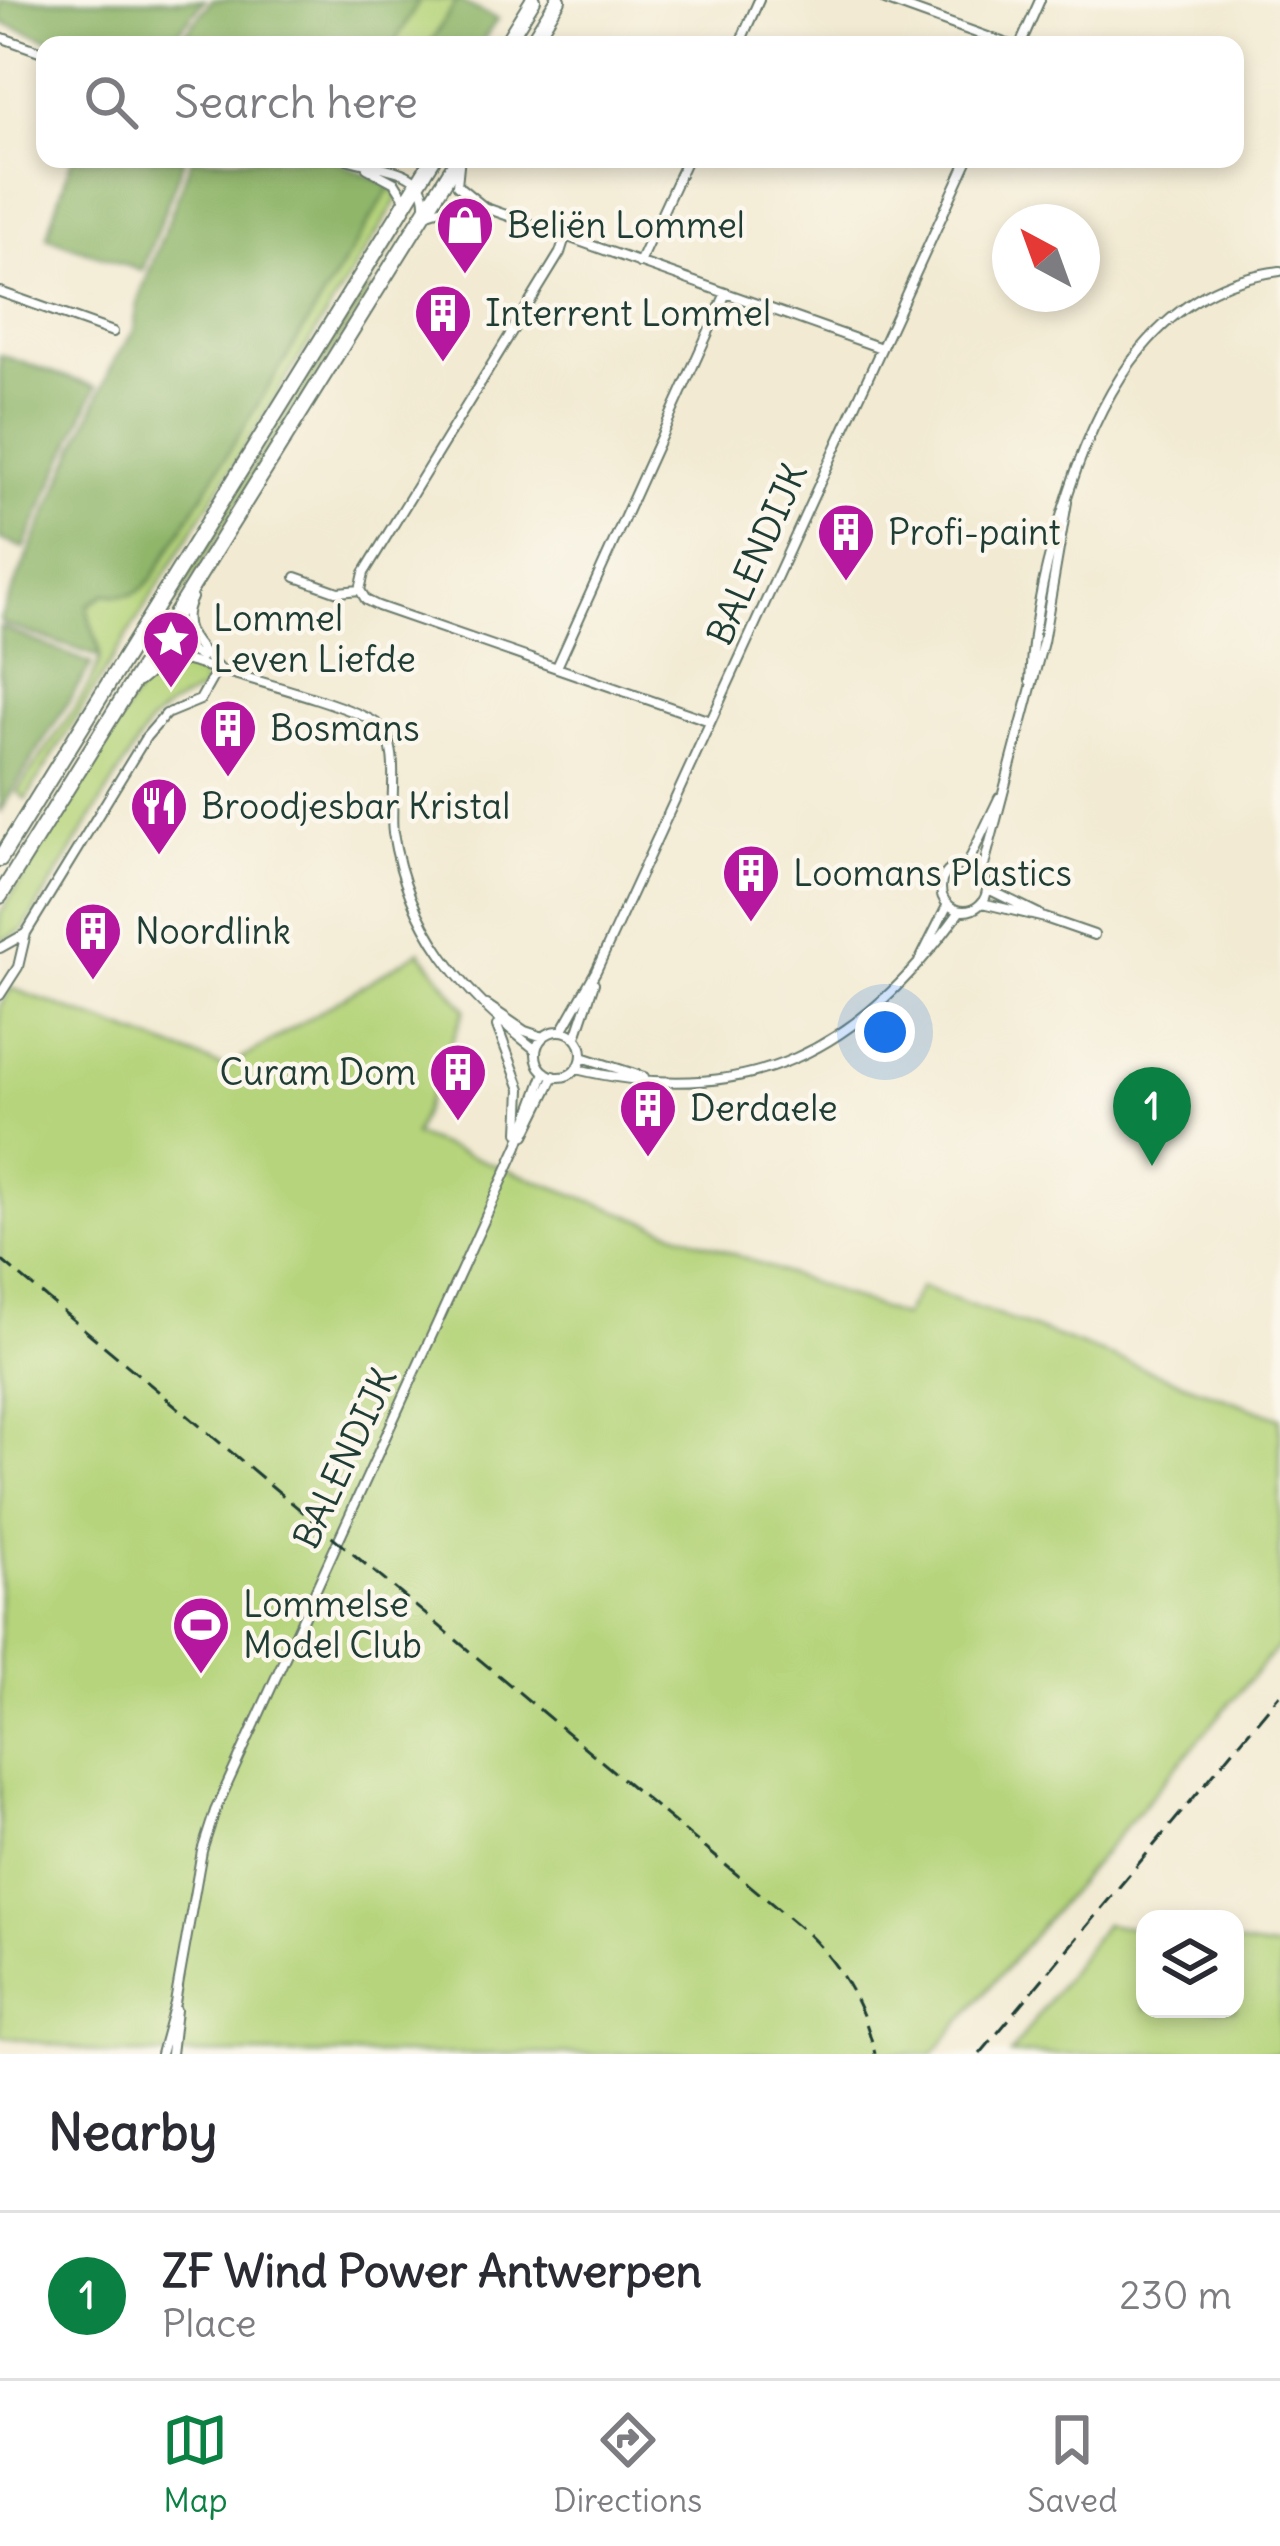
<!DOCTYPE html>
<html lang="en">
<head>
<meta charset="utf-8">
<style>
  :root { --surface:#fff; --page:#f7f7f7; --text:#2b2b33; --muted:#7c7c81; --line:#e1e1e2; --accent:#0b8043 }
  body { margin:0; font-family:Delius,sans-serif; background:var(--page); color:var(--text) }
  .controls { position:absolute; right:36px; bottom:36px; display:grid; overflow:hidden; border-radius:24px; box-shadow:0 6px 18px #0003 }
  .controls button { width:108px; height:108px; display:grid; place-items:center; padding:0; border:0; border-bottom:3px solid var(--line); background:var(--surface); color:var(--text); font:60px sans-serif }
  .compass { position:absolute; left:992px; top:204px; width:108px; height:108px; border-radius:50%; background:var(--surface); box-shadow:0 6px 18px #0003; rotate:319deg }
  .you { position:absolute; left:885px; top:1032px; width:42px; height:42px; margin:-30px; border:9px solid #fff; border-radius:50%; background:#1a73e8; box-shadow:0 0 0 18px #1a73e833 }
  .badge { display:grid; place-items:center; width:78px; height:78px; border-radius:50%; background:var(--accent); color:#fff; font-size:39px; font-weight:700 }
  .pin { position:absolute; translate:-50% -99px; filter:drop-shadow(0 3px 6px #0008) }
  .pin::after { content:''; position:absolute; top:63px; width:42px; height:36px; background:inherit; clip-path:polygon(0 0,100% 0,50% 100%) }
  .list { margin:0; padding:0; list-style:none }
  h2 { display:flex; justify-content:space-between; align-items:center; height:156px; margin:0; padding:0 48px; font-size:51px }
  h2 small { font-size:39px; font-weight:400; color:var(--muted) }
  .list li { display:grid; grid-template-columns:78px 1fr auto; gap:36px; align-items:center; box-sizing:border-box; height:168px; padding:0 48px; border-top:3px solid var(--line) }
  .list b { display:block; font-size:45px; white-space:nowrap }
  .list p { margin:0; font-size:39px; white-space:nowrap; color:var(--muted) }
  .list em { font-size:39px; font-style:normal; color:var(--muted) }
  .icon { flex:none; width:66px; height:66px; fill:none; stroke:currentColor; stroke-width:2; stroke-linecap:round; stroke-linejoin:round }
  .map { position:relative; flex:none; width:1280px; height:2054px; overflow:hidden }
  .search { position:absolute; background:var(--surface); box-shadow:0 6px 18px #0003; left:36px; right:36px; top:36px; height:132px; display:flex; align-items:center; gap:30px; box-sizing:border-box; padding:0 42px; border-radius:24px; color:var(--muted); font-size:45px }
  .sheet { height:324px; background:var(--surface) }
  nav { display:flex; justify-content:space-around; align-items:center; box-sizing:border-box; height:168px; border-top:3px solid var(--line); background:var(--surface); font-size:33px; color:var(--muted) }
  nav a { display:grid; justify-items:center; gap:6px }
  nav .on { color:var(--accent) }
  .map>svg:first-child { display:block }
  .green { fill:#b6d47b; stroke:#6a8858; stroke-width:3 }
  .forest { fill:#90b66b; stroke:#587a50; stroke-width:3 }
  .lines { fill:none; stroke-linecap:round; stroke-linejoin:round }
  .minor-casing { stroke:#697a6b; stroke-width:12 }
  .trunk-casing { stroke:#697a6b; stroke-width:18 }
  .minor { stroke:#fff; stroke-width:8 }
  .trunk { stroke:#fff; stroke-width:14 }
  .rail { stroke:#1f3d34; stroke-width:3; stroke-dasharray:18 9; stroke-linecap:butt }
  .labels { text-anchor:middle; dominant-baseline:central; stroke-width:9; stroke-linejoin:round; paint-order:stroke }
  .poi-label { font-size:36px; fill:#1f3d34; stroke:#fbf7ec; text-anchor:start }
  .street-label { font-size:36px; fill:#1f3d34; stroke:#fbf7ec }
</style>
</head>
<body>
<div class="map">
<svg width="1280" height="2054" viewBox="0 0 1280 2054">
  <rect width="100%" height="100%" fill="#fbf7ec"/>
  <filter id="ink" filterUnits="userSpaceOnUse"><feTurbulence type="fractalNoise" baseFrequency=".00833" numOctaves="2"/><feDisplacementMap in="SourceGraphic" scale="24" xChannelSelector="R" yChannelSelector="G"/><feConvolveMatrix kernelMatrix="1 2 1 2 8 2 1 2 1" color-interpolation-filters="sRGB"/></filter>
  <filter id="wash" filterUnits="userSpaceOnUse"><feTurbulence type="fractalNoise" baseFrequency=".004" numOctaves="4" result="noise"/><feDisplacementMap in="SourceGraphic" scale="48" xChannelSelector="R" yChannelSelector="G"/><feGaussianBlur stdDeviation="2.7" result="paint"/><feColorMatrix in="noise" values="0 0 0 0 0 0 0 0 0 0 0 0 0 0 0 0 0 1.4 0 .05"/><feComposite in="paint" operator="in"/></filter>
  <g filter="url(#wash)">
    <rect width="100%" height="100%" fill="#f2ead2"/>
    <!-- green -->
    <path class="green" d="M420 0H457L429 45H393Z
      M391 186 398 199 26 799 17 792C33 767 96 683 99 661 102 638 87 626 88 606L105 594C127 598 136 597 151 580Z
      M413 211 369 283 365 298 175 604 169 600Z
      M178 667 201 671 204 689 169 707 149 724 23 930 0 941V914L140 687 157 674Z
      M420 951 465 1009 414 1135 903 1317 920 1287 1280 1418V1644L933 2054H110L0 2036V1006L11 988 227 1068Z
      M1104 1924 1145 1930V2009H1235V1943L1280 1950V2054H1010Z"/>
    <!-- forest -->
    <path class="forest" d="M0 0H204L168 45H64L0 22Z
      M212 0H420L393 45H176Z
      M457 0 497 19 480 45H429Z
      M72 159H184L142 271 47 237Z
      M192 159H331L391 186 151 580C136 597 127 598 105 594L88 605C87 624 100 637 99 657L3 624 0 619 114 361 134 331 138 301Z
      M0 355 96 387 24 548 0 539Z
      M0 627 92 664 0 811Z"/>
  </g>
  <g filter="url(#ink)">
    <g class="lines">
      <defs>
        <path id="minor" d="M885 0 1010 45
          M0 37 45 53
          M739 45 759 0
          M1020 45 1040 0
          M347 159C375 169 426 166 425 205
          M459 165 457 185 484 207
          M367 168 395 183 405 199
          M428 213 456 204 486 208 881 348
          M639 263 687 159
          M0 292 113 332
          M296 577 338 592 360 590
          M360 590 364 573 560 253 565 237
          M360 590 366 600 378 606 710 721
          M192 598C176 629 198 645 217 667
          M148 630 167 649 188 661C223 672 359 706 380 726 402 747 389 803 393 833 408 928 463 994 536 1050
          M162 635 201 657
          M557 667 726 293
          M1030 681C1033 613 1048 555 1069 491 1103 387 1160 286 1280 271
          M139 682 157 667 183 662
          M967 865 999 798
          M941 888a23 23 0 1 1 46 0a23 23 0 1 1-46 0Z
          M982 873 1043 642 1067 502
          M988 889 1039 914
          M982 903 1045 918 1094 935
          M0 948 25 934
          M919 962 948 904
          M0 995 18 967 26 933 146 737 166 714 200 700 218 668
          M487 1005 525 1031 543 1037
          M497 1026 521 1089 519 1132
          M562 1031 596 971 655 843 968 159
          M536 1054a23 23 0 1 1 46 0a23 23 0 1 1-46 0Z
          M576 1037 594 983
          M582 1057 644 1077
          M576 1069C750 1111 860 1050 960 911
          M525 1135 554 1076
          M161 2054 175 2003 202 1851 215 1811 518 1146 545 1072
          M171 2054 176 2010"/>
        <path id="trunk" d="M505 45 533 0
          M530 45 558 0
          M0 859 433 159
          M0 896 458 159"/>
      </defs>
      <!-- minor casing -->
      <use href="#minor" class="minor-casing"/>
      <!-- trunk casing -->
      <use href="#trunk" class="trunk-casing"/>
      <!-- minor -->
      <use href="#minor" class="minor"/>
      <!-- trunk -->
      <use href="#trunk" class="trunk"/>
      <!-- rail -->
      <path class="rail" d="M0 1259 807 1933C842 1967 864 2006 875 2054
        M980 2054 1280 1694"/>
    </g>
  </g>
  <!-- icons -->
  <defs>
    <symbol id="shop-pin" viewBox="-11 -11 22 30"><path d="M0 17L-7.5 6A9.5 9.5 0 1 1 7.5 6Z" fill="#b5179e" stroke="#fbf7ec"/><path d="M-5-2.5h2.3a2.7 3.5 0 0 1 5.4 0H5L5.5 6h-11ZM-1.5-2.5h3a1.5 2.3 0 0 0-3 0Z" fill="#fff"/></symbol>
    <symbol id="building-pin" viewBox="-11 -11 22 30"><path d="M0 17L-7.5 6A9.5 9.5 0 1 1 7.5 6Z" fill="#b5179e" stroke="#fbf7ec"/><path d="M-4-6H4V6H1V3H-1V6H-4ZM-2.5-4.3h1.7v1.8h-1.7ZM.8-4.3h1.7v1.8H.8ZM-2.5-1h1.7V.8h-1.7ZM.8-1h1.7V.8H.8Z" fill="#fff"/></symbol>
    <symbol id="sight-pin" viewBox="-11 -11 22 30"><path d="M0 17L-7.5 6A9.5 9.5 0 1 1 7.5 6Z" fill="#b5179e" stroke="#fbf7ec"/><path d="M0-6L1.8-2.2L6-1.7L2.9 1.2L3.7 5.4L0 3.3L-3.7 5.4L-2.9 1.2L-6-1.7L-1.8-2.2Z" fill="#fff"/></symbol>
    <symbol id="restaurant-pin" viewBox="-11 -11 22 30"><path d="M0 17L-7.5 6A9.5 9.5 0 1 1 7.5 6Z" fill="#b5179e" stroke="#fbf7ec"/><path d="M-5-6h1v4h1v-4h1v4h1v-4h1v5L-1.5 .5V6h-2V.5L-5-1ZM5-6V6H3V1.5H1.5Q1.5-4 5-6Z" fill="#fff"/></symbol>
    <symbol id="stadium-pin" viewBox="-11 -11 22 30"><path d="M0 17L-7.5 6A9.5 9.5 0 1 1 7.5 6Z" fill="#b5179e" stroke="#fbf7ec"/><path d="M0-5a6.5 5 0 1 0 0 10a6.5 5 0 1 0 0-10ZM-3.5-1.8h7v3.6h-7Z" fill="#fff"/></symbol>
  </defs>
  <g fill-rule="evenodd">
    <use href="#shop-pin" x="432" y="192" width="66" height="90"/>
    <use href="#building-pin" x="410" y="280" width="66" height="90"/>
    <use href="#building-pin" x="813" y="499" width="66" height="90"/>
    <use href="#sight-pin" x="138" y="606" width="66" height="90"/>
    <use href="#building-pin" x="195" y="695" width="66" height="90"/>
    <use href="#restaurant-pin" x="126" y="773" width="66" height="90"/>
    <use href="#building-pin" x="718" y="840" width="66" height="90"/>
    <use href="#building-pin" x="60" y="898" width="66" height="90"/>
    <use href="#building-pin" x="425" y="1039" width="66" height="90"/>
    <use href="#building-pin" x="615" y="1075" width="66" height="90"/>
    <use href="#stadium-pin" x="168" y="1592" width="66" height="90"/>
  </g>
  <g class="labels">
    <!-- poi labels -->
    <g class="poi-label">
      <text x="507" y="225">Beliën Lommel</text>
      <text x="485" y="313">Interrent Lommel</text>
      <text x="888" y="532">Profi-paint</text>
      <text x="213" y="618">Lommel<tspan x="213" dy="41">Leven Liefde</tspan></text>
      <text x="270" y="728">Bosmans</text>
      <text x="201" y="806">Broodjesbar Kristal</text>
      <text x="793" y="873">Loomans Plastics</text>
      <text x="135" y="931">Noordlink</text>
      <text x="416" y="1072" text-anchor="end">Curam Dom</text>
      <text x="690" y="1108">Derdaele</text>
      <text x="243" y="1604">Lommelse<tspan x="243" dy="41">Model Club</tspan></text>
    </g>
    <!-- street labels -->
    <g class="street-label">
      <text transform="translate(757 554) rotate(-66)">BALENDIJK</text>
      <text transform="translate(345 1458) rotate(-65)">BALENDIJK</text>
    </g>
  </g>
</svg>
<div class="controls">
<button><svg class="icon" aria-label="layers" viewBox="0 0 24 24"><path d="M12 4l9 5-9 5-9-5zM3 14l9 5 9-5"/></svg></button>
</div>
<svg class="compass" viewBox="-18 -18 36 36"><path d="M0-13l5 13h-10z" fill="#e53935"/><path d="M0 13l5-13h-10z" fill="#7c7c81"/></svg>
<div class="you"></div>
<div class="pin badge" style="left:1152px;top:1166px">1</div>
<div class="search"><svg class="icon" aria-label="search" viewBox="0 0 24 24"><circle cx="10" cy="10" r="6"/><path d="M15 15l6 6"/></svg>Search here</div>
</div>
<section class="sheet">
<h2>Nearby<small></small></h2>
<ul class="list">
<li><span class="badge">1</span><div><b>ZF Wind Power Antwerpen</b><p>Place</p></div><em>230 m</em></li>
</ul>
</section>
<nav>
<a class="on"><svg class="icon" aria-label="map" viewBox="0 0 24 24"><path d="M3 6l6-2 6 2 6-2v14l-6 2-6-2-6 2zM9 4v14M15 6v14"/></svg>Map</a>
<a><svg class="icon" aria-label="directions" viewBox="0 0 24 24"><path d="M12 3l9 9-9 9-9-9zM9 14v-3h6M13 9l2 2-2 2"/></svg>Directions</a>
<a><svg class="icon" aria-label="saved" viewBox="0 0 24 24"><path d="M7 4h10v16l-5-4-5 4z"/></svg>Saved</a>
</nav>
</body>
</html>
